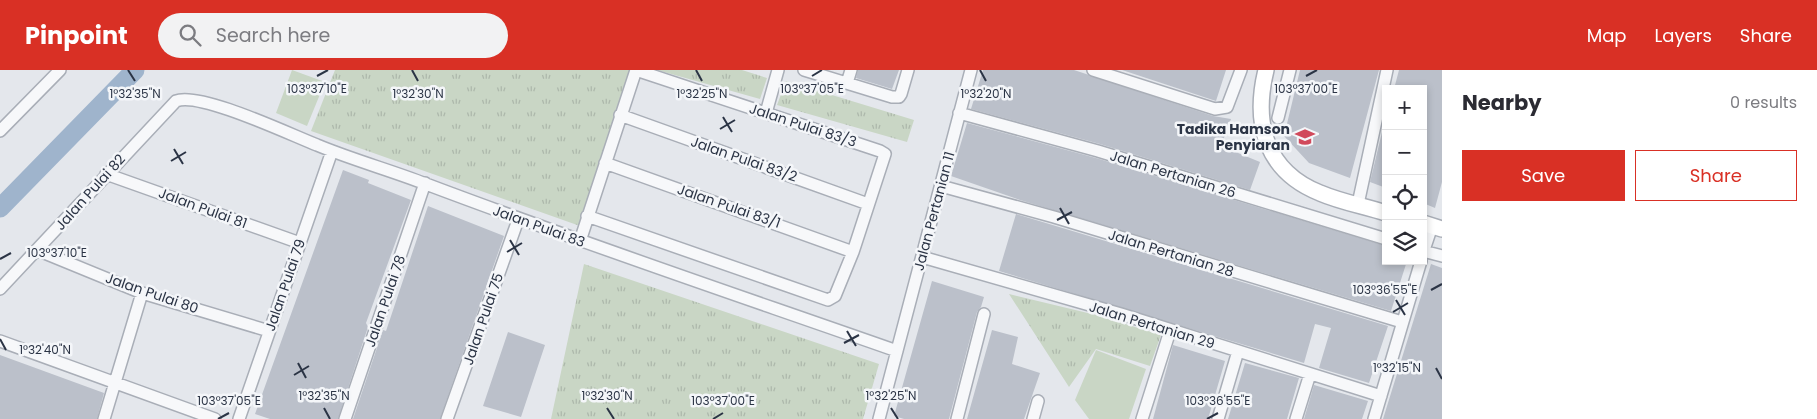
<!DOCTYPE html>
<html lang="en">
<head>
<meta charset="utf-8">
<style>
  :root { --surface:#fff; --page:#f2f2f3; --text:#2b2b33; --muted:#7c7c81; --line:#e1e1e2; --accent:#d93025 }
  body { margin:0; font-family:Poppins,sans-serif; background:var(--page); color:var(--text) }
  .controls { position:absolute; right:15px; top:15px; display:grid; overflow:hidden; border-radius:0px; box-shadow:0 2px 8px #0003 }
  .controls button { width:45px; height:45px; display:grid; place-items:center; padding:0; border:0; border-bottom:1px solid var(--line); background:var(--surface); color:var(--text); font:25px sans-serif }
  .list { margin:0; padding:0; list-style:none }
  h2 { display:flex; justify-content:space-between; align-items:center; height:65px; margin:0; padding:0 20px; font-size:21px }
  h2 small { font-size:16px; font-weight:400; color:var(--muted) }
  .actions { display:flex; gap:10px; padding:15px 20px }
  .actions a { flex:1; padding:11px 0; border:1px solid var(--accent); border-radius:0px; text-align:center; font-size:18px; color:var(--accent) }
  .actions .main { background:var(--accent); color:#fff }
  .icon { flex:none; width:28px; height:28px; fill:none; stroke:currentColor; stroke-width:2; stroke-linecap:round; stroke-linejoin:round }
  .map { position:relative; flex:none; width:1442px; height:349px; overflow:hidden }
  header { display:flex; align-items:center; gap:30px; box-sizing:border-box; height:70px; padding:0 25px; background:var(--accent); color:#fff }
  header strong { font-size:24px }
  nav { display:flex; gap:28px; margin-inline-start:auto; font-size:18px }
  .search { width:350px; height:45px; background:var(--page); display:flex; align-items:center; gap:12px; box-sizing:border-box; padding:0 18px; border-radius:28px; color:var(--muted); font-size:19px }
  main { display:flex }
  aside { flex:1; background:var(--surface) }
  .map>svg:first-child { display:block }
  .grass { fill:url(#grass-tufts) }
  .park { fill:#c9d6c5 }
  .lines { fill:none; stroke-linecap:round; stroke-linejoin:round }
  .river { stroke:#9fb4cc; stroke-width:19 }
  .building { fill:#bbc0ca }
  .street-casing { stroke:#a9aeb7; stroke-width:14 }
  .secondary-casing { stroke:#a9aeb7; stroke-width:18 }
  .street { stroke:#f7f8fa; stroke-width:11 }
  .secondary { stroke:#fff; stroke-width:15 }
  .ticks { fill:none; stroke:#2b3445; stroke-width:2 }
  .labels { text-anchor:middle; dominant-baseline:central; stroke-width:5; stroke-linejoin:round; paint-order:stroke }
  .street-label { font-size:14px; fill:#2b3445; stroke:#f4f6f9 }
  .poi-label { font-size:14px; font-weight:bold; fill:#2b3445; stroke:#f4f6f9; text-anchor:end }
  .ticks-label { font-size:12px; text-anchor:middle; fill:#2b3445; stroke:#f4f6f9; stroke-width:5; stroke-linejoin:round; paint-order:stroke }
</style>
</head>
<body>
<header>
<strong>Pinpoint</strong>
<div class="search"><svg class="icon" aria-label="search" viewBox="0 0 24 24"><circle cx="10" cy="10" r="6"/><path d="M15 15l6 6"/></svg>Search here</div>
<nav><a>Map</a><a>Layers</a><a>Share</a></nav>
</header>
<main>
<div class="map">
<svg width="1442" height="349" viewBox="0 0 1442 349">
  <defs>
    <pattern id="grass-tufts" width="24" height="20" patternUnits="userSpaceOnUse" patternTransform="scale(1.25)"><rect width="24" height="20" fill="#c9d6c5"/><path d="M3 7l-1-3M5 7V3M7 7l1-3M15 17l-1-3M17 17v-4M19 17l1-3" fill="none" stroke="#adb8ab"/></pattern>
  </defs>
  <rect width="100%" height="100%" fill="#e4e7ec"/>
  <!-- grass -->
  <path class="grass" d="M335 0H634L580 156 311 61Z
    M657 0H742L767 8 760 29Z
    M786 11 914 50 907 72 777 35Z
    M584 194 879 294 863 349H551Z
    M1009 224 1096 245 1161 265 1150 296 1096 279 1069 317Z"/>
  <!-- park -->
  <path class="park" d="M292 0 325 12 307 56 276 43Z
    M1096 280 1146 299 1129 349H1089L1075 330Z"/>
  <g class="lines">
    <!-- river -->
    <path class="river" d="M0 138 135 0"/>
  </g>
  <!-- building -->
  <path class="building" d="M858 0H899L892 19 856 8Z
    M983 0H1074L1213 46 1231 49 1221 76 1260 92 1250 120 1100 74 971 39Z
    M1122 0H1226L1216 31Z
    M1300 0H1379L1350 108 1309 93 1284 66Z
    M1399 0H1442V112L1435 138 1423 133V19H1394Z
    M967 53 1096 88 1386 176V191H1407L1391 241 1020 130 951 106Z
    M1383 58H1386V118L1370 112Z
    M343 100 369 110 368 113 411 130 366 253 368 257 338 349H270L255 344Z
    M428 136 504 166 440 349H353L383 260 386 261Z
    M1016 144 1388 256 1369 313 1319 298 1331 258 1315 254 1304 293 999 201Z
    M1431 194 1442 198V349H1383Z
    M932 211 984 227 981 237 977 242 949 349H904L894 346Z
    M992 260 1018 267 1012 294 1040 303 1024 349H967Z
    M508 262 545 275 521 347 483 336Z
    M1173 275 1225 291 1208 349H1153Z
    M0 285 104 323 97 349H0Z
    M1245 293 1299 308 1287 349H1228Z
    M1314 315 1368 331 1362 349H1304Z"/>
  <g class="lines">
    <defs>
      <path id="street" d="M804 0 892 27H899L901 24 908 0
        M1093 0 1215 39 1227 37 1241 0
        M847 13 851 0
        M766 43 778 0
        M959 43 1098 81 1386 169
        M620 45 868 134
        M1278 48 1290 0
        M0 61 60 0
        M605 93 853 182
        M106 104 300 173
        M941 116 1054 147 1402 252
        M1358 134 1387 0
        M587 146 828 230 835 226 853 182 885 84 880 81 636 0
        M580 171 636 0
        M37 180 142 223 269 261
        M1423 181 1442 186
        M1423 183 1432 156
        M922 187 1121 244 1381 326
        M0 219 176 31C199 21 291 65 317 75 353 90 390 100 426 114 582 173 740 226 897 281
        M0 271 215 349
        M104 349 142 223
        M239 349 332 81
        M345 349 425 113
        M447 349 518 150
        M879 349 971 0
        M957 349 984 244
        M1033 349 1038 331
        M1142 349 1170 261
        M1218 349 1238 281
        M1296 349 1310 304
        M1374 349 1421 191"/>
      <path id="secondary" d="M1266 0C1253 53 1265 101 1320 123 1341 132 1364 136 1386 143
        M1423 153 1442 159"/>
    </defs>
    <!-- street casing -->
    <use href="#street" class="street-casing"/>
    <!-- secondary casing -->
    <use href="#secondary" class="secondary-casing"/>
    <!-- street -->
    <use href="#street" class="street"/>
    <!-- secondary -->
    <use href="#secondary" class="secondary"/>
  </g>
  <!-- ticks -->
  <path class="ticks" d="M128 0 135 11M412 0 418 11M696 0 702 11M980 0 986 11M317 6 328 0M812 6 822 0M1306 6 1317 0M723 47 732 62M720 59 735 50M174 79 183 94M171 91 186 82M1060 138 1069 154M1057 150 1072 142M510 170 519 185M507 182 522 173M0 189 11 183M1431 220 1442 214M1396 230 1405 245M1393 242 1408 233M847 261 856 276M0 269 6 280M844 273 859 265M298 293 306 308M1436 298 1442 309M294 305 309 296M324 338 330 349M607 338 614 349M891 338 898 349M218 349 229 343M713 349 723 343M1207 349 1218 343"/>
  <!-- icons -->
  <defs>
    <symbol id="school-bare" viewBox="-9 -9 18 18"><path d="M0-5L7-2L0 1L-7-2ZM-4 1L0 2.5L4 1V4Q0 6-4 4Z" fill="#d1495b" stroke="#f4f6f9" stroke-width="2.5" paint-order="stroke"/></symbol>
  </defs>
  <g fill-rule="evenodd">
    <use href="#school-bare" x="1291" y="53" width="28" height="28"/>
  </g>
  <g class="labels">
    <!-- street labels -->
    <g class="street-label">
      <text transform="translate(803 55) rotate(18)">Jalan Pulai 83/3</text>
      <text transform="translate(744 89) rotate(19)">Jalan Pulai 83/2</text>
      <text transform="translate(1173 104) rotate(17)">Jalan Pertanian 26</text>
      <text transform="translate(90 122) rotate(-48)">Jalan Pulai 82</text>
      <text transform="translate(729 136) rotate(19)">Jalan Pulai 83/1</text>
      <text transform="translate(203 138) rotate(20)">Jalan Pulai 81</text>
      <text transform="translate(934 141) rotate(-75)">Jalan Pertanian 11</text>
      <text transform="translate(539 156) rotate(20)">Jalan Pulai 83</text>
      <text transform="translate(1171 183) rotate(17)">Jalan Pertanian 28</text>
      <text transform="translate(285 215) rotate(-71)">Jalan Pulai 79</text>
      <text transform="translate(152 223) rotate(19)">Jalan Pulai 80</text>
      <text transform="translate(385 231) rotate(-71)">Jalan Pulai 78</text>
      <text transform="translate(483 249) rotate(-71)">Jalan Pulai 75</text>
      <text transform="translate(1152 255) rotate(17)">Jalan Pertanian 29</text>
    </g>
    <!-- poi labels -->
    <g class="poi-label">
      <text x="1290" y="59">Tadika Hamson<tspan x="1290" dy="16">Penyiaran</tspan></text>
    </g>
  </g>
  <g class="ticks-label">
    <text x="317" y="23">103°37'10"E</text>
    <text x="812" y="23">103°37'05"E</text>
    <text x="1306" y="23">103°37'00"E</text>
    <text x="135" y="28">1°32'35"N</text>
    <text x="418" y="28">1°32'30"N</text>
    <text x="702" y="28">1°32'25"N</text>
    <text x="986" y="28">1°32'20"N</text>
    <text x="57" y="187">103°37'10"E</text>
    <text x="1385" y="224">103°36'55"E</text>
    <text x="45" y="284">1°32'40"N</text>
    <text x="1397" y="302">1°32'15"N</text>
    <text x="324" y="330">1°32'35"N</text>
    <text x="607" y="330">1°32'30"N</text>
    <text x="891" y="330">1°32'25"N</text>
    <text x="229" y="335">103°37'05"E</text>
    <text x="723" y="335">103°37'00"E</text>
    <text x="1218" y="335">103°36'55"E</text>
  </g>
</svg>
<div class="controls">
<button>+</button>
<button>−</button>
<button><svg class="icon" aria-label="locate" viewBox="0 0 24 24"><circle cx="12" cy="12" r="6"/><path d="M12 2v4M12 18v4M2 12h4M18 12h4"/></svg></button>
<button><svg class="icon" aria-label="layers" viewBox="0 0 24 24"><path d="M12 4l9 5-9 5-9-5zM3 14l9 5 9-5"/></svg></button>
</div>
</div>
<aside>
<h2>Nearby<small>0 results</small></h2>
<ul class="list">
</ul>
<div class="actions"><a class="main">Save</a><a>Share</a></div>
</aside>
</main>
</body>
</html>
